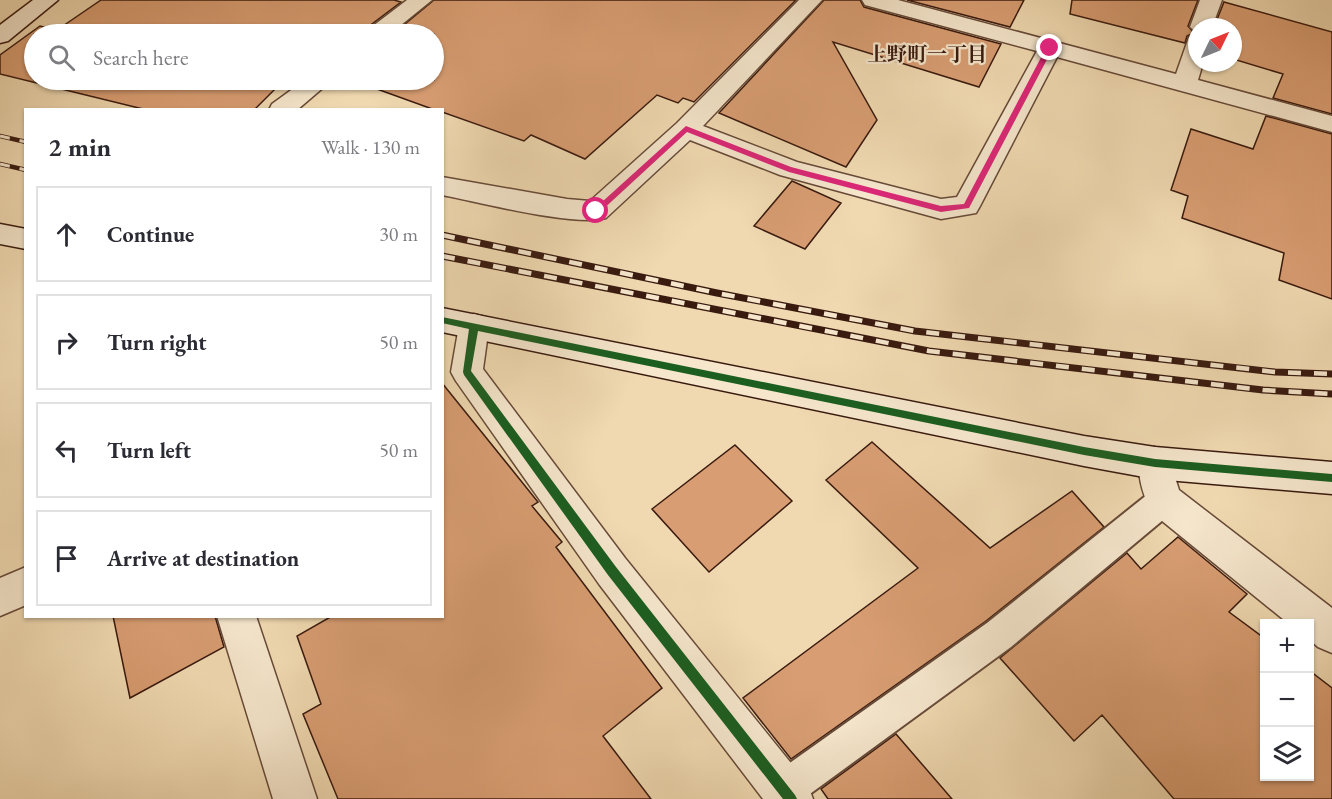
<!DOCTYPE html>
<html lang="en">
<head>
<meta charset="utf-8">
<style>
  :root { --surface:#fff; --page:#f7f7f7; --text:#2b2b33; --muted:#7c7c81; --line:#e1e1e2 }
  body { margin:0; font-family:"EB Garamond","Noto Serif JP",serif; background:var(--page); color:var(--text) }
  .controls { position:absolute; right:18px; bottom:18px; display:grid; overflow:hidden; border-radius:0px; box-shadow:0 2px 4px #0004 }
  .controls button { width:54px; height:54px; display:grid; place-items:center; padding:0; border:0; border-bottom:2px solid var(--line); background:var(--surface); color:var(--text); font:30px sans-serif }
  .compass { position:absolute; left:1188px; top:18px; width:54px; height:54px; border-radius:50%; background:var(--surface); box-shadow:0 2px 4px #0004; rotate:47deg }
  .stop { position:absolute; width:18px; height:18px; margin:-14px; border:4px solid #db2777; border-radius:50%; background:#fff }
  .stop.end { background:#db2777; border-color:#fff; box-shadow:0 2px 6px #0008 }
  .list { margin:0; padding:0; list-style:none }
  h2 { display:flex; justify-content:space-between; align-items:center; height:78px; margin:0; padding:0 24px; font-size:26px }
  h2 small { font-size:20px; font-weight:400; color:var(--muted) }
  .list li { display:grid; grid-template-columns:39px 1fr auto; gap:18px; align-items:center; box-sizing:border-box; height:96px; margin:0 12px 12px; padding:0 12px; border:2px solid var(--line); border-radius:0px }
  .list b { display:block; font-size:22px; white-space:nowrap }
  .list em { font-size:20px; font-style:normal; color:var(--muted) }
  .icon { flex:none; width:33px; height:33px; fill:none; stroke:currentColor; stroke-width:2; stroke-linecap:round; stroke-linejoin:round }
  .map { position:relative; flex:none; width:1332px; height:799px; overflow:hidden }
  .search { position:absolute; background:var(--surface); box-shadow:0 2px 4px #0004; left:24px; top:24px; width:420px; height:66px; display:flex; align-items:center; gap:15px; box-sizing:border-box; padding:0 21px; border-radius:33px; color:var(--muted); font-size:22px }
  .panel { position:absolute; background:var(--surface); box-shadow:0 2px 4px #0004; left:24px; top:108px; width:420px; height:510px; border-radius:0px }
  .map>svg:first-child { display:block }
  .building { fill:#d89d72; stroke:#391a0f; stroke-width:1.5 }
  .lines { fill:none; stroke-linecap:round; stroke-linejoin:round }
  .lane-casing { stroke:#674a38; stroke-width:4 }
  .street-casing { stroke:#674a38; stroke-width:3 }
  .secondary-casing { stroke:#391a0f; stroke-width:3 }
  .lane { fill:#f5e6cc; fill-rule:evenodd }
  .street { fill:#f5e6cc; fill-rule:evenodd }
  .secondary { fill:#f5e6cc; fill-rule:evenodd }
  .rail-far1-casing { stroke:#391a0f; stroke-width:4.5 }
  .rail-casing { stroke:#391a0f; stroke-width:7 }
  .rail-far1 { stroke:#f5e6cc; stroke-width:3; stroke-dasharray:10; stroke-linecap:butt }
  .rail { stroke:#f5e6cc; stroke-width:4.5; stroke-dasharray:13; stroke-linecap:butt }
  .cycleway-casing { stroke:#f5e6cc; stroke-width:4 }
  .cycleway { fill:#1b5e20; fill-rule:evenodd }
  .route { fill:#db2777 }
  .labels { text-anchor:middle; dominant-baseline:central; stroke-width:4.5; stroke-linejoin:round; paint-order:stroke }
  .far-neighbourhood-label { font-size:20px; font-weight:bold; fill:#391a0f; stroke:#f5e6cc }
</style>
</head>
<body>
<div class="map">
<svg width="1332" height="799" viewBox="0 0 1332 799">
  <rect width="100%" height="100%" fill="#f0d9b1"/>
  <filter id="stains"><feTurbulence type="fractalNoise" baseFrequency=".00333" numOctaves="4"/><feColorMatrix values="0 0 0 0 .2 0 0 0 0 .09 0 0 0 0 .02 0 0 0 .5 -.17"/></filter>
  <radialGradient id="worn" r=".72"><stop offset=".6" stop-color="#630" stop-opacity="0"/><stop offset="1" stop-color="#630" stop-opacity=".3"/></radialGradient>
  <!-- building -->
  <path class="building" d="M101 0H394L401 2 368 27 364 34H34V80H297L289 86 281 83 254 110H147L0 74V55L40 26 57 30Z
    M434 0H796L694 102 683 98 678 103 657 95 585 159 531 135 524 141 442 112V110H435L352 80H434V34H393Z
    M824 0H860L864 7 1001 44 979 87 833 42 877 120 846 167 719 113Z
    M907 0H1024L1010 27Z
    M1072 0H1198L1188 26 1194 33 1187 36 1185 43 1070 14Z
    M1224 2 1332 32V114L1273 98 1283 74 1233 59V27H1214Z
    M1266 116 1332 134V299L1279 280 1284 253 1182 218 1188 196 1171 190 1191 129 1253 149Z
    M792 181 841 203 805 249 754 226Z
    M442 383 538 502 532 506 562 542 556 547 662 688 603 736 651 799H338L303 714 321 704 297 636 332 616H442Z
    M872 442 990 548 1072 491 1104 527 986 621 791 759 743 698 918 568 826 480Z
    M735 445 792 501 709 572 652 509Z
    M1178 537 1247 594 1229 612 1264 638V777H1310V671L1332 688V799H1174L1102 715 1074 741 1000 658 1127 553 1141 569Z
    M113 616H215L224 647 130 698Z
    M896 734 952 799H828L821 789Z"/>
  <g class="lines">
    <defs>
      <path id="lane" d="M1164 486 1175 490 1179 500 1175 510 1011 647 803 799H768L764 790 770 777 987 623 1153 490Z"/>
      <path id="street" d="M407 0H432L390 34H366L369 29Z
        M799 0H822L703 126 797 162 941 199 957 197 1037 51 865 5 862 0H898L1176 74 1189 37 1197 35V63H1203L1198 80 1332 116V132L1057 57 980 206 976 213 941 219 780 175 690 140 606 218C574 227 479 202 442 195V177L567 199 590 201 677 123Z
        M1200 0H1222L1212 27H1197V33L1190 27Z
        M305 80H332L297 110H269L272 104Z
        M474 314 485 317 489 326 483 369 625 558 807 783 813 799H763L599 584 456 381 451 372 459 326 463 317Z
        M1155 447 1167 452 1179 490 1332 608V653L1318 647 1310 640V624H1289L1151 512C1143 494 1134 470 1143 452Z
        M26 567V605L0 616V578Z
        M217 616H256L317 799H273Z"/>
      <path id="secondary" d="M33 0H58L8 41 0 43V25Z
        M0 224 26 229V249L0 244Z
        M442 308 1084 436 1155 447 1332 462V494L1155 479 1084 466 442 332Z"/>
    </defs>
    <!-- lane casing -->
    <use href="#lane" class="lane-casing"/>
    <!-- street casing -->
    <use href="#street" class="street-casing"/>
    <!-- secondary casing -->
    <use href="#secondary" class="secondary-casing"/>
    <!-- lane -->
    <use href="#lane" class="lane"/>
    <!-- street -->
    <use href="#street" class="street"/>
    <!-- secondary -->
    <use href="#secondary" class="secondary"/>
    <defs>
      <path id="rail-far1" d="M0 136 26 142
        M0 164 26 170"/>
      <path id="rail" d="M442 235 717 293 915 331 1275 372 1332 374
        M442 256 929 351 1263 390 1332 394"/>
    </defs>
    <!-- rail-far1 casing -->
    <use href="#rail-far1" class="rail-far1-casing"/>
    <!-- rail casing -->
    <use href="#rail" class="rail-casing"/>
    <!-- rail-far1 -->
    <use href="#rail-far1" class="rail-far1"/>
    <!-- rail -->
    <use href="#rail" class="rail"/>
    <defs>
      <path id="cycleway" d="M442 317 1084 447 1155 459 1332 474V482L1155 467 1084 455 478 331 471 371 616 567 795 795 797 799H783L608 575 464 375 463 372 469 329 442 323Z"/>
    </defs>
    <!-- cycleway casing -->
    <use href="#cycleway" class="cycleway-casing"/>
    <!-- cycleway -->
    <use href="#cycleway" class="cycleway"/>
  </g>
  <!-- route -->
  <path class="route" d="M1050 46 1053 48 969 208 941 212 789 172 687 132 599 213 592 211 686 126 791 167 941 206 964 204 1046 48Z"/>
  <g class="labels">
    <!-- far-neighbourhood labels -->
    <g class="far-neighbourhood-label">
      <text x="927" y="54">上野町一丁目</text>
    </g>
  </g>
  <rect width="100%" height="100%" filter="url(#stains)"/>
  <rect width="100%" height="100%" fill="url(#worn)"/>
</svg>
<div class="controls">
<button>+</button>
<button>−</button>
<button><svg class="icon" aria-label="layers" viewBox="0 0 24 24"><path d="M12 4l9 5-9 5-9-5zM3 14l9 5 9-5"/></svg></button>
</div>
<svg class="compass" viewBox="-18 -18 36 36"><path d="M0-13l5 13h-10z" fill="#e53935"/><path d="M0 13l5-13h-10z" fill="#7c7c81"/></svg>
<div class="stop" style="left:596px;top:211px"></div>
<div class="stop end" style="left:1050px;top:48px"></div>
<div class="search"><svg class="icon" aria-label="search" viewBox="0 0 24 24"><circle cx="10" cy="10" r="6"/><path d="M15 15l6 6"/></svg>Search here</div>
<section class="panel">
<h2>2 min<small>Walk · 130 m</small></h2>
<ul class="list">
<li><svg class="icon" aria-label="ahead" viewBox="0 0 24 24"><path d="M12 20V5M6 11l6-6 6 6"/></svg><div><b>Continue</b></div><em>30 m</em></li>
<li><svg class="icon" aria-label="right" viewBox="0 0 24 24"><path d="M7 20v-9h11M14 6l5 5-5 5"/></svg><div><b>Turn right</b></div><em>50 m</em></li>
<li><svg class="icon" aria-label="left" viewBox="0 0 24 24"><path d="M17 20v-9H6M10 6l-5 5 5 5"/></svg><div><b>Turn left</b></div><em>50 m</em></li>
<li><svg class="icon" aria-label="arrive" viewBox="0 0 24 24"><path d="M6 21V4h12l-3 4 3 4H6"/></svg><div><b>Arrive at destination</b></div></li>
</ul>
</section>
</div>
</body>
</html>
